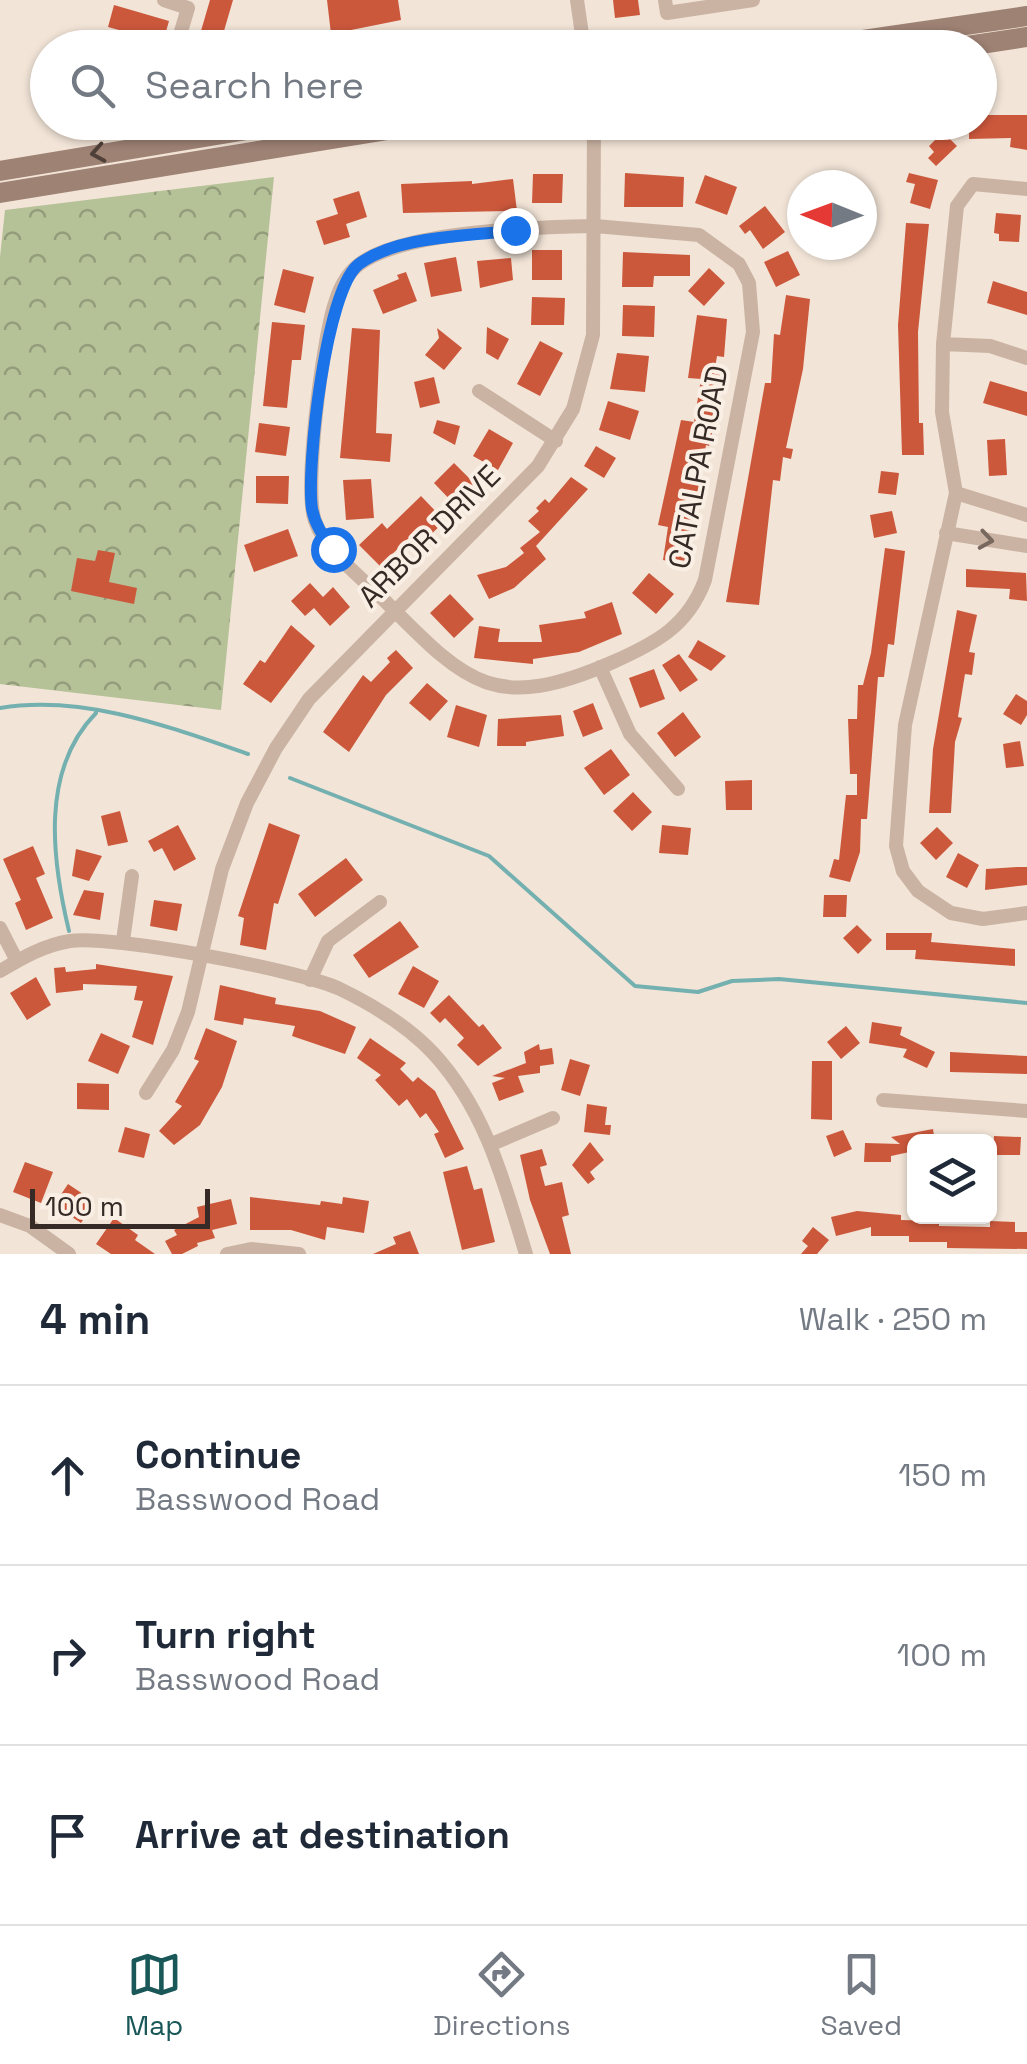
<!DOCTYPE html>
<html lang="en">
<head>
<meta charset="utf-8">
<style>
  :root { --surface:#fff; --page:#f2f2f3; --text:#1f2937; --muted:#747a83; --line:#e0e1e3; --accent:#195758 }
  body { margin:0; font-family:"Space Grotesk",sans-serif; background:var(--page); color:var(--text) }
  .controls { position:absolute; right:30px; bottom:30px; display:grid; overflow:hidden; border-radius:15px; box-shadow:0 2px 8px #0004 }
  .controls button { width:90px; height:90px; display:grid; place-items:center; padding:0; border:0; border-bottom:2px solid var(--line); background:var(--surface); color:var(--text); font:50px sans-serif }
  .compass { position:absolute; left:787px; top:170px; width:90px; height:90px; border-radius:50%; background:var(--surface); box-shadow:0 2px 8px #0004; rotate:271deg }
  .scale { position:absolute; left:30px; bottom:25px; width:180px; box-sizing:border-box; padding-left:10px; border:5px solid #352a25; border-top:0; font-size:28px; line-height:35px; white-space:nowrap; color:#352a25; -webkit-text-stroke:8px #faefe4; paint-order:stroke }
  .stop { position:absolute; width:30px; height:30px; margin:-22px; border:8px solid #1a73e8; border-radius:50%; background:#fff }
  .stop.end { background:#1a73e8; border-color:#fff; box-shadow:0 2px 10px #0008 }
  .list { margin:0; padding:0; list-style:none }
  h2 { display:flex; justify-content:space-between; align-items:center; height:130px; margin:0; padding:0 40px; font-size:42px }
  h2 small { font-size:32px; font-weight:400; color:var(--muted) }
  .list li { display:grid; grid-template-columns:65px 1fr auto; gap:30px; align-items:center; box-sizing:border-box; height:180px; padding:0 40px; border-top:2px solid var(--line) }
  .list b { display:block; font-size:38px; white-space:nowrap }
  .list p { margin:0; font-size:32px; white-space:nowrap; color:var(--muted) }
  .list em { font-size:32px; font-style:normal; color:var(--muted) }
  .icon { flex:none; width:55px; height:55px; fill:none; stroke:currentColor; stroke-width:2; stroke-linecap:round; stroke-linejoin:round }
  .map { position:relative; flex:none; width:1027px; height:1254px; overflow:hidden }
  .search { position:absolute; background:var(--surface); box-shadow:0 2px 8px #0004; left:30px; right:30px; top:30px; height:110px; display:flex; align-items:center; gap:25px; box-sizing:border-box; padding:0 35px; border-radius:55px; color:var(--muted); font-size:38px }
  .sheet { height:670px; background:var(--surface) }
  nav { display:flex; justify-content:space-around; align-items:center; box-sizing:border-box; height:140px; border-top:2px solid var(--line); background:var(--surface); font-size:28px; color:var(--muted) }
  nav a { display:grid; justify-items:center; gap:5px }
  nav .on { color:var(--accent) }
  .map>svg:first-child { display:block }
  .forest { fill:url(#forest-crowns) }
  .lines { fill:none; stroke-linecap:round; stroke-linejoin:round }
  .stream { stroke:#75b0b0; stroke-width:4 }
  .building { fill:#cc583c }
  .street { stroke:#cab3a3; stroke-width:14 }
  .secondary { stroke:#9e8274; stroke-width:20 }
  .oneway { stroke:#4f4039 }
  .oneway2 { stroke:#78685e }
  .route { stroke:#1a73e8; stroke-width:12 }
  .labels { text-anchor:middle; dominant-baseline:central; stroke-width:8; stroke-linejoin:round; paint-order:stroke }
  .street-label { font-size:30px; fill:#352a25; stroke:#faefe4 }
</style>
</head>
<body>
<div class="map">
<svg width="1027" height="1254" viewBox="0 0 1027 1254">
  <defs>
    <pattern id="forest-crowns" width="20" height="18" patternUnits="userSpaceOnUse" patternTransform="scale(2.5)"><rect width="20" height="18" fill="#b5c197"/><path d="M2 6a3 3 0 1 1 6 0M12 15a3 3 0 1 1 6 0" fill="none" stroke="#949d7b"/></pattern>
  </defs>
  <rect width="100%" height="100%" fill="#f2e4d7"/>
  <!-- forest -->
  <path class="forest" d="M274 177 221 710 0 684V257L5 210Z"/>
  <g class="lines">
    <!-- stream -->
    <path class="stream" d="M0 708C83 694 170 727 248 754
      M290 778 489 856 635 986 698 992 732 981 779 979 1027 1003
      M69 931C52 860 40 770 96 713"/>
  </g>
  <!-- building -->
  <path class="building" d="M210 0H233L219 48H196Z
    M327 0H398L401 20 331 34Z
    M613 0H638L640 15 615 18Z
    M114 5 169 21 163 42 108 27Z
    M980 115H1027V150L1010 147 1011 138 969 139V122H980Z
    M943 132 957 146 936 166 928 158 934 152 929 146Z
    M625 173 684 177 683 207H624Z
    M909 173 938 180 930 209 910 203 915 184 906 182Z
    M533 174H563L562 203H532Z
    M705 175 737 187 727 215 695 203Z
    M513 179 517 211 403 213 401 184 472 181V184Z
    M359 191 367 217 346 224 350 237 324 245 316 221 338 214 333 199Z
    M765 206 785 232 763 249 750 230 745 234 739 226Z
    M996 213 1021 215 1019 242 999 241V234L994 233Z
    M906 223 929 224 918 332 919 423H923L924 455H902L898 325Z
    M532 250H562V280H532Z
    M788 251 800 275 776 287 764 262Z
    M623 252 690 255V276H654L653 287H622Z
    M456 257 462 291 431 297 424 263Z
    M511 258 513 280 480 288 477 261Z
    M709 268 725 283 704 306 688 291Z
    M283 269 314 277 305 313 274 305Z
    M406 272 417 301 383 314 373 290 399 279 397 275Z
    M993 281 1027 292V315L987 303Z
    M786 295 810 299 803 369 786 448 793 449 791 459 783 457 780 481 773 480 759 605 726 602 765 383H771L774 334 780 335Z
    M532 297 565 298 564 325H531Z
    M623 305 655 306 654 337 622 336Z
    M697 315 727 319 724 357 717 356 714 374 720 375 716 418 709 446 706 445 686 564 663 560 668 527 658 525 681 420 694 422 701 379 688 378Z
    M272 322 305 325 301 360H292L287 408 263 406Z
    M487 327 509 339 498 360 486 353Z
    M352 328 380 330 376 433 392 434 390 462 340 458Z
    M437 328 462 348 444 370 425 355 439 338Z
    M540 341 563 353 540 396 517 384Z
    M617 353 649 356 645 392 610 389Z
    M434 377 440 403 420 408 414 382Z
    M990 381 1027 392V416L983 403Z
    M608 401 639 411 630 440 599 430Z
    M437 420 460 426 455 445 433 433Z
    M259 423 290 427 286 456 255 452Z
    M489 429 513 443 498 470 473 456Z
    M1005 439 1007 475 989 476 987 440Z
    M596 446 616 458 604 478 584 466Z
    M454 463 478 487 457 507 434 483Z
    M881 471 899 473 896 495 878 493Z
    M256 476H289L288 504 256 503Z
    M571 477 588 489 536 546 546 559 514 588 489 599 477 575 506 567 524 553 520 548 540 532 528 521 539 511 536 508 545 499 549 503Z
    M371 479 374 518 346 520 343 480Z
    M421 496 445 521 424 541 415 532 380 566 359 545 382 523 387 529Z
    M892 511 897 533 874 538 870 515Z
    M288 529 298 556 254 572 244 545Z
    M885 548 905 551 894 645 888 644 884 677H878L867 819H861L860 852 850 882 829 877 834 859 839 860 846 795H857V774H850L848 719H857L858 685H863L871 653Z
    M98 550 115 553 109 582 137 588 134 604 71 591 77 558 95 561Z
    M966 569 1026 573 1027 601 1009 599 1010 589 966 587Z
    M649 573 674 594 656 614 632 593Z
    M310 583 323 597 333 587 350 607 330 626 314 608 305 616 291 601Z
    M450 594 474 619 454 638 430 613Z
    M612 602 622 634 579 652 533 659V664L474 658 479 626 500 629 498 642H542L539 625 586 618 584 612Z
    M957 610 977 615 969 652 975 653 972 675 965 674 958 717 962 718 955 742 951 813H929L933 749Z
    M291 625 315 646 271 703 243 684 260 660 265 663Z
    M698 640 726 656 711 671 688 657Z
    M396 650 413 668 386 695 349 752 323 732 363 675 371 682 390 662 387 658Z
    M679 654 698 680 680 692 662 665Z
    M654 669 665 699 640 708 629 678Z
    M427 683 448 701 430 721 409 703Z
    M1016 694 1027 701V715L1021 725 1003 714Z
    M593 703 603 729 583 737 573 711Z
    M456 705 487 715 479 747 447 737Z
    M683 712 701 737 675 757 657 733Z
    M561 715 564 736 526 742V746H497L498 719Z
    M1020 741 1024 766 1006 768 1003 744Z
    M611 749 630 775 604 795 584 768Z
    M752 780V810H726L725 781Z
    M633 792 652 812 632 831 613 811Z
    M120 811 128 842 108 846 101 816Z
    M269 823 300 835 278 904 274 903 266 950 240 945 244 918 238 916Z
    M178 825 196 859 174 871 162 848 154 852 148 841Z
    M662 825 691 828 688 855 659 853Z
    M937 827 953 843 936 860 920 843Z
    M33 846 45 874 36 878 53 918 26 930 15 903 21 900 3 859Z
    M76 849 102 856 89 881 72 876Z
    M958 853 979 865 967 888 946 877Z
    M346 858 363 880 315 917 298 894Z
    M1017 867H1027V885L985 890 986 869Z
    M84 890 104 893 100 920 73 915Z
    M824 895H847L846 917H823Z
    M154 900 182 904 177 931 150 926Z
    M400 921 419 947 369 978 353 955Z
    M857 925 872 940 858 954 843 938Z
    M886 933H932L931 942 1015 949V966L915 959 916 950H886Z
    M96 964 173 976 153 1045 132 1037 143 1001 134 1000 137 986 83 984V990L56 993 54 968 65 967 66 972 96 969Z
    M413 966 439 981 424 1008 398 994Z
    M36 977 51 1005 27 1020 10 993Z
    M220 985 276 998 275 1004 320 1011 356 1027 345 1054 292 1036 295 1026 244 1018 243 1025 214 1020Z
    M449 995 479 1027 483 1024 502 1048 478 1066 457 1045 464 1038 445 1018 440 1023 430 1013Z
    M872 1022 902 1027 900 1035 935 1052 927 1068 903 1057 907 1049 869 1043Z
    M846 1026 860 1043 841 1059 827 1042Z
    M206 1028 237 1041 222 1087 200 1125 174 1145 159 1131 182 1106 175 1102 199 1061 194 1059Z
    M101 1033 130 1046 118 1074 88 1061Z
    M370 1038 406 1063 400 1069 413 1082 418 1077 435 1091 464 1149 445 1158 434 1134 439 1132 426 1113 420 1118 407 1099 399 1106 375 1080 381 1075 357 1058Z
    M539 1044 540 1050 552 1048 554 1064 540 1066V1073L518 1076 524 1092 499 1101 492 1083 505 1078 492 1076 526 1063 524 1052Z
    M950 1052 1027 1056V1074L950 1072Z
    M570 1059 590 1065 580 1096 561 1090Z
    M812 1061H832V1120L811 1119Z
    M77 1083 109 1084V1110L77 1109Z
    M587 1104 607 1107 605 1125H611L610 1135 584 1132Z
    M125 1127 150 1134 144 1158 118 1152Z
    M933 1129 935 1142H914V1151L891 1156V1162H864L865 1143 900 1144 891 1137Z
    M843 1130 852 1149 834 1157 826 1136Z
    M994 1136 1021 1137 1020 1155H993Z
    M590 1142 604 1160 590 1172 595 1179 588 1184 572 1165Z
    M542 1149 547 1165 540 1167 545 1186 562 1182 569 1215 562 1217 571 1254H550L530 1200 520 1155Z
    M25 1162 53 1172 41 1203 13 1192Z
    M467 1166 474 1190 482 1188 495 1242 462 1250 443 1172Z
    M68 1184 95 1202 81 1223 54 1205Z
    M250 1197 320 1205 321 1201 342 1204 343 1197 369 1201 364 1233 327 1227 325 1240 291 1230H250Z
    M231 1199 237 1224 212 1230 215 1238 197 1243 198 1246 182 1254H172L165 1241 177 1235 174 1230 199 1217 197 1207Z
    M857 1211 901 1215V1220L939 1221V1226L990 1227V1221L1015 1222V1232H1027V1249L947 1248V1242H909V1236H871V1227L836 1236 831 1217Z
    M114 1218 138 1235 135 1240 155 1254H111L96 1244Z
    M813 1227 829 1240 817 1254H801L808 1246 802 1241Z
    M410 1231 419 1254H373L396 1244 393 1237Z"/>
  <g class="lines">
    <!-- street -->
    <path class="street" d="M164 0 188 8 177 45
      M577 0 584 48
      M665 0 667 13 753 0
      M1027 189 973 184 957 206 943 344 942 412 956 493 905 725 896 846 903 871 918 891 951 913 983 919 1027 913
      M595 226 699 235 739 264 749 283 753 332 705 580C688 626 656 643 613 662 490 716 464 680 379 595 357 574 325 550 315 521 303 489 323 338 335 303 340 286 349 270 364 261 412 231 538 227 595 226Z
      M943 344 990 346 1027 358
      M479 391 556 441
      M956 493 1027 515
      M946 533 1027 546
      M600 667 630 734 678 789
      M0 928 17 961
      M123 941 132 876
      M0 971C22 958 44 945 70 941 113 935 299 970 340 989 373 1005 410 1028 434 1054 486 1111 504 1182 526 1254
      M310 980 328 941 380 902
      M146 1093 173 1050 188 1012 222 869 247 803 276 748 309 699 538 466 573 409 593 335 594 122
      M883 1100 1027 1111
      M492 1144 553 1118
      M0 1215 30 1226 69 1254
      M227 1254 251 1249 299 1254"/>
    <!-- secondary -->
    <path class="secondary" d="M808 48 1027 16
      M954 48 1027 37
      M0 171 295 122
      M0 193 437 122"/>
  </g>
  <!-- one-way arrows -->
  <defs><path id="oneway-chevron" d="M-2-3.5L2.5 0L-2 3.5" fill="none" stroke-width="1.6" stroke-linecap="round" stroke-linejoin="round" transform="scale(2.5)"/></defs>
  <use class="oneway" href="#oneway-chevron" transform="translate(98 153) rotate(170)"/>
  <use class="oneway2" href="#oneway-chevron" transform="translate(986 540) rotate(9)"/>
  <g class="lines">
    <!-- route -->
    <path class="route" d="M333 549C323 536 315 525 312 509 306 466 326 289 359 264 399 235 467 237 515 230"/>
  </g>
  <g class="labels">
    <!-- street labels -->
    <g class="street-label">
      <text transform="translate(698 467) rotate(-79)">CATALPA ROAD</text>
      <text transform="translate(429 536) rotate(-45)">ARBOR DRIVE</text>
    </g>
  </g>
</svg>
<div class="controls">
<button><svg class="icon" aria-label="layers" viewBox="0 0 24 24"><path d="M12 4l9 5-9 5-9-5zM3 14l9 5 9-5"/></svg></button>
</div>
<svg class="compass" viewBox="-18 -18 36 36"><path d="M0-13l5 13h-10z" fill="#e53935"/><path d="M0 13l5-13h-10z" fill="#747a83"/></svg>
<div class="scale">100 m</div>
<div class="stop" style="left:333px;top:549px"></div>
<div class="stop end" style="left:515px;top:230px"></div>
<div class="search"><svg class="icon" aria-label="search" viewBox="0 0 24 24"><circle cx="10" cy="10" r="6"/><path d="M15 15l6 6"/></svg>Search here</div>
</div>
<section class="sheet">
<h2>4 min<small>Walk · 250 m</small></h2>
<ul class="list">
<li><svg class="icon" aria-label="ahead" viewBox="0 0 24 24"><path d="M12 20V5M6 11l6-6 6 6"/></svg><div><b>Continue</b><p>Basswood Road</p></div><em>150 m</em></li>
<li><svg class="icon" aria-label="right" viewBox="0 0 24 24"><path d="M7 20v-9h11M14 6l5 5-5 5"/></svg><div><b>Turn right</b><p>Basswood Road</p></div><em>100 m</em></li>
<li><svg class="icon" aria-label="arrive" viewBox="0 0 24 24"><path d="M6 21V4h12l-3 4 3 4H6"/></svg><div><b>Arrive at destination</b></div></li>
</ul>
</section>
<nav>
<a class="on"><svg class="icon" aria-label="map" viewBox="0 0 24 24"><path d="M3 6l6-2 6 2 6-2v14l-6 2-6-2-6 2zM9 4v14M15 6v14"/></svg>Map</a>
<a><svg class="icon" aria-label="directions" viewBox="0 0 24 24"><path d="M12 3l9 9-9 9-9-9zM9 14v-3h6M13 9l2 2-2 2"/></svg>Directions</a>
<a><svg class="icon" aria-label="saved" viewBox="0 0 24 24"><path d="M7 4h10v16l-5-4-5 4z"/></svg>Saved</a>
</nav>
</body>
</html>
